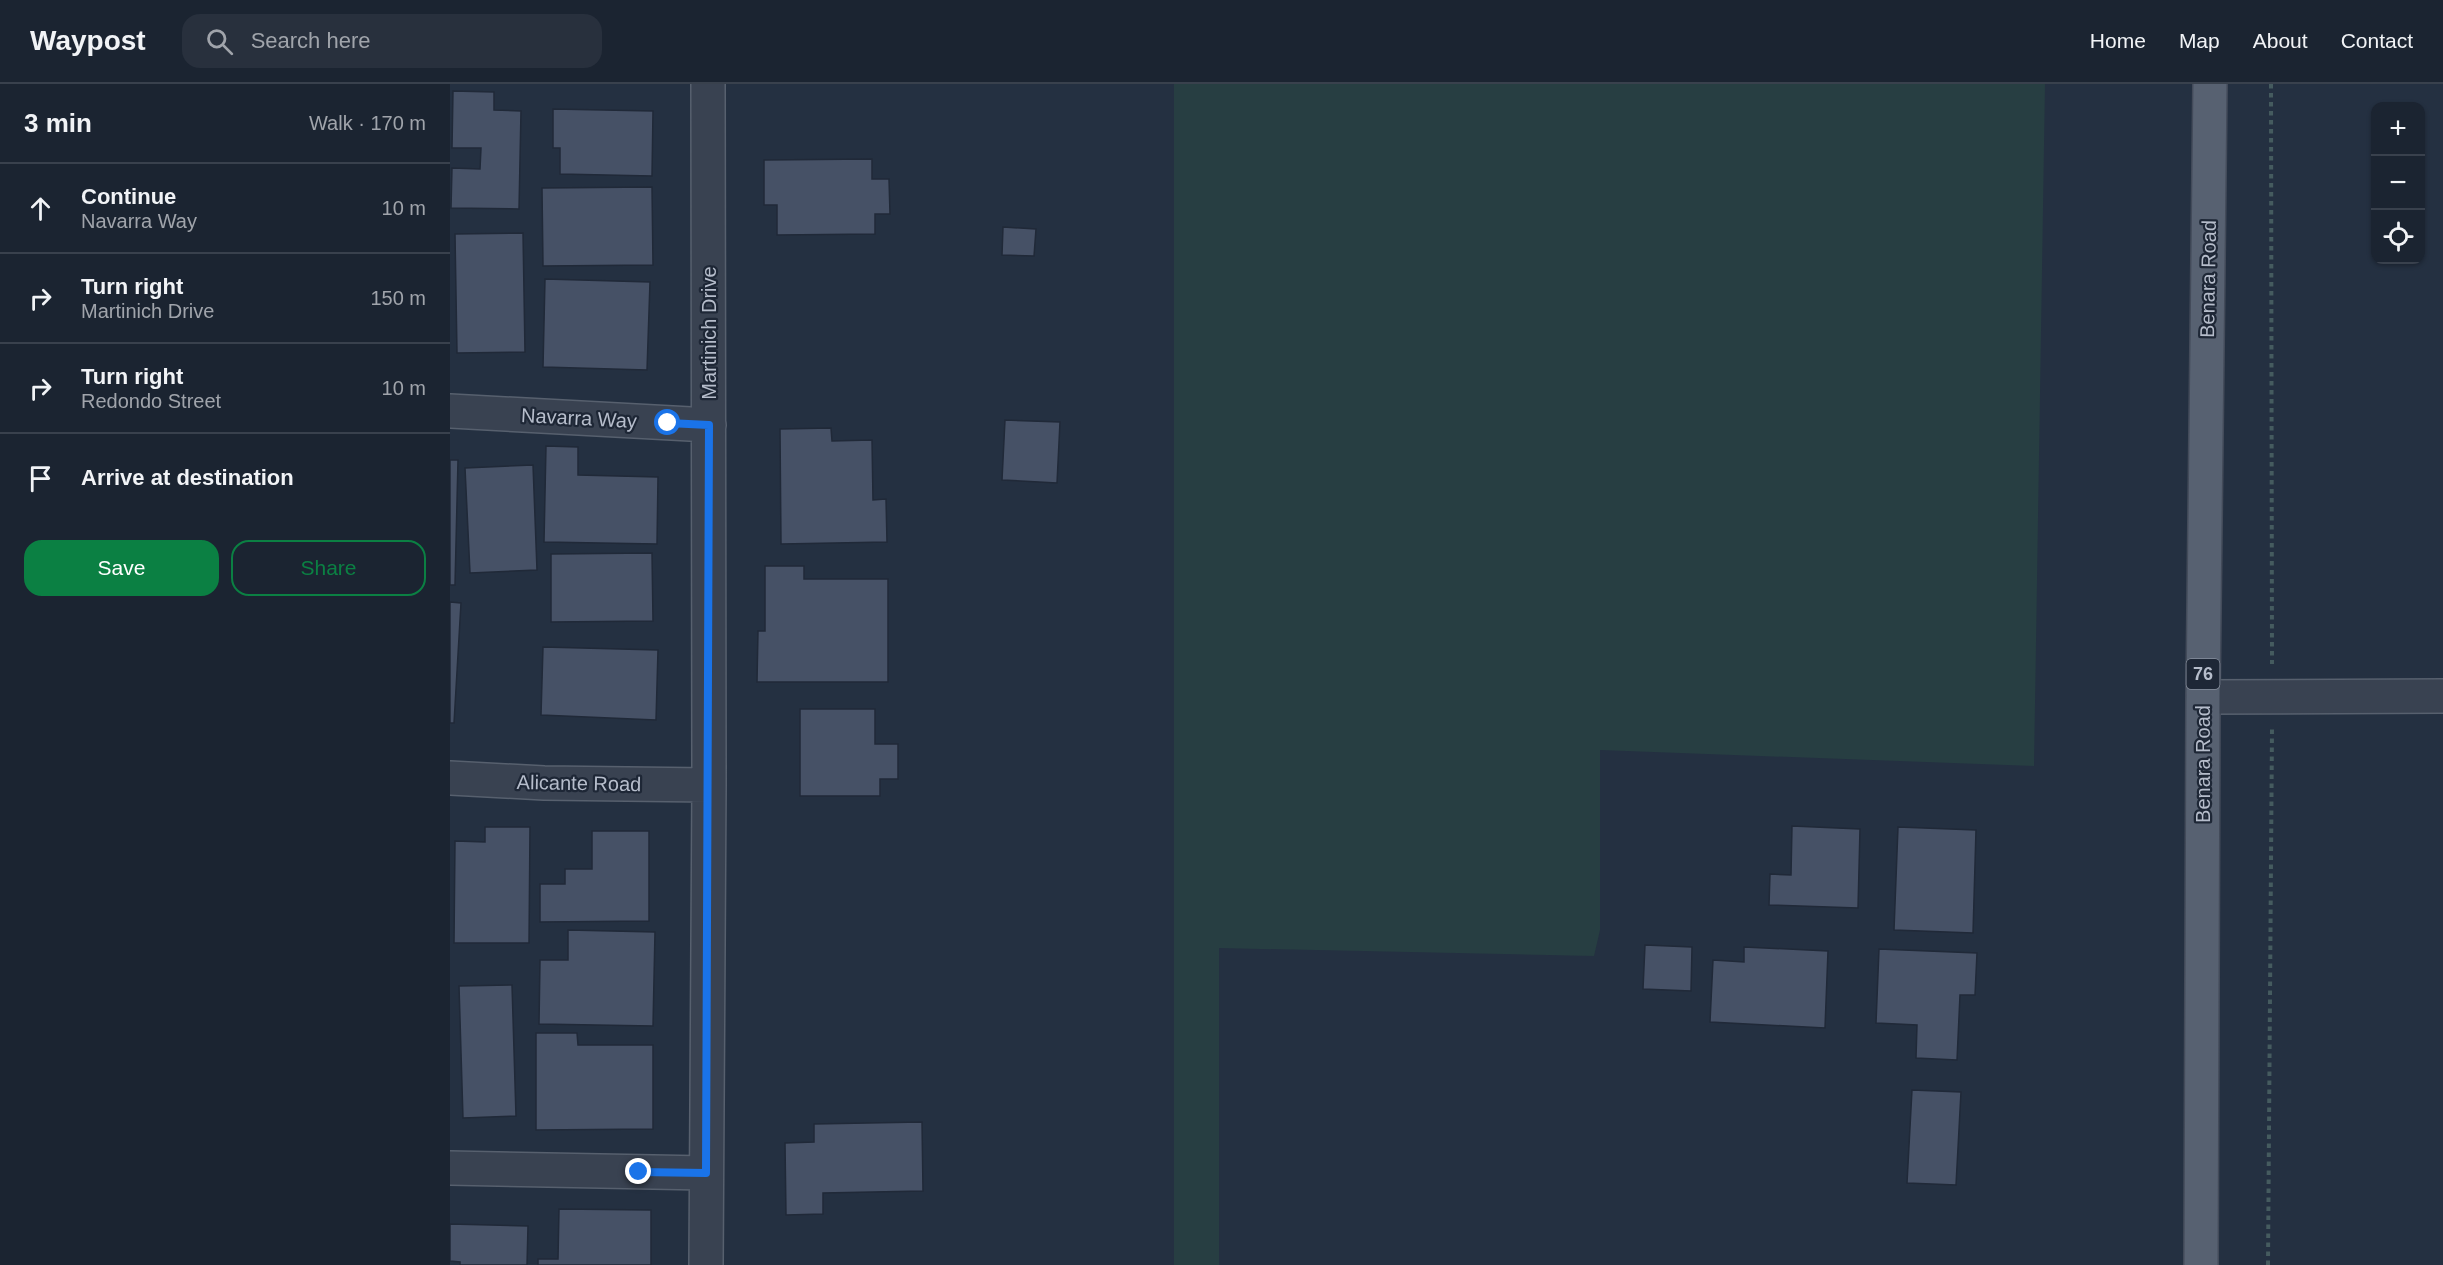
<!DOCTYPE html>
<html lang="en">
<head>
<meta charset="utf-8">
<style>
  :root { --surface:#1b2431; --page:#28303d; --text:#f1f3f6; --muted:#a0a4ab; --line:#39414d; --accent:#0b8043 }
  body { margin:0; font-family:Helvetica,sans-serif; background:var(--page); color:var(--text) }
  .controls { position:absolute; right:18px; top:18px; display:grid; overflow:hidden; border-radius:12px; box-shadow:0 2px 4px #0004 }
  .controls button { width:54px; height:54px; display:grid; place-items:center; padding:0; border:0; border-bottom:2px solid var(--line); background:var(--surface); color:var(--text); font:30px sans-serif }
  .stop { position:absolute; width:18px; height:18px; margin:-14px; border:4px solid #1a73e8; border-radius:50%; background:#fff }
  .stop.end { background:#1a73e8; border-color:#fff; box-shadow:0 2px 6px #0008 }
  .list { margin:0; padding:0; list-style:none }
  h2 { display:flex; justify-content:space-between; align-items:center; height:78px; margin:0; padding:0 24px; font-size:26px }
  h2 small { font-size:20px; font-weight:400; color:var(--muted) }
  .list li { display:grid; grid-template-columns:39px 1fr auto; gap:18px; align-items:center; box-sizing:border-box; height:90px; padding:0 24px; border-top:2px solid var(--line) }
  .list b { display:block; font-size:22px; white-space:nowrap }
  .list p { margin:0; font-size:20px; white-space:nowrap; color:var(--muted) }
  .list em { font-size:20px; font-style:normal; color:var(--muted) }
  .actions { display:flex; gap:12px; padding:18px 24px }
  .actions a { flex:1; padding:14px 0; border:2px solid var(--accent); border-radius:18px; text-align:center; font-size:21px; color:var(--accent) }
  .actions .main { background:var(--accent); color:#fff }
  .icon { flex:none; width:33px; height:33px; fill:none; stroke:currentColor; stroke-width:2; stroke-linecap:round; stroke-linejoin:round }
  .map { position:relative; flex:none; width:1993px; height:1181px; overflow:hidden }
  header { display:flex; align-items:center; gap:36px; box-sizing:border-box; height:84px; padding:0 30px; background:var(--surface); border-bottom:2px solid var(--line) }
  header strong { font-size:28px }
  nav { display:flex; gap:33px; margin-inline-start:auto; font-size:21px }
  .search { width:420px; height:54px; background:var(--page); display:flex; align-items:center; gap:15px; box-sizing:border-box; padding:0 21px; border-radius:18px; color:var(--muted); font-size:22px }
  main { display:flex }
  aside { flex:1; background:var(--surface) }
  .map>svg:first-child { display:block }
  .green { fill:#273e42 }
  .building { fill:#465166; stroke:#202938; stroke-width:1.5 }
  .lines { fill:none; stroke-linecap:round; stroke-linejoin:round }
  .minor-casing { stroke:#57606e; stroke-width:36 }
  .major-casing { stroke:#434b5a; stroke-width:36 }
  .path { stroke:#455b5f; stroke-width:4; stroke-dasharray:4.5 4.5; stroke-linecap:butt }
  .minor { stroke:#394251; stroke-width:33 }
  .major { stroke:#576171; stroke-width:33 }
  .route { stroke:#1a73e8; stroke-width:8 }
  .labels { text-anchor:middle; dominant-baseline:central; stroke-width:4.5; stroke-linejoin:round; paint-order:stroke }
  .shield { fill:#1e2736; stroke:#88909e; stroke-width:1.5 }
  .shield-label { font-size:18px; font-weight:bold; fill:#b6bdcb }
  .street-label { font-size:20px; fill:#b6bdcb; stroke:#1e2736 }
</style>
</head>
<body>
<header>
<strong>Waypost</strong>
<div class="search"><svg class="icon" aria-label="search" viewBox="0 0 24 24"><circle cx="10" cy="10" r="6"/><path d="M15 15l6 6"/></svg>Search here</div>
<nav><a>Home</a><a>Map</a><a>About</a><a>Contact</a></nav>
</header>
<main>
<aside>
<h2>3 min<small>Walk · 170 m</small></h2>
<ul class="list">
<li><svg class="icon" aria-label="ahead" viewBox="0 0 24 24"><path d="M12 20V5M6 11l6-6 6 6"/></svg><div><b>Continue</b><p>Navarra Way</p></div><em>10 m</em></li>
<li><svg class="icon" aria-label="right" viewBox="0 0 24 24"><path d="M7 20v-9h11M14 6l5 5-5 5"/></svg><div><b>Turn right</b><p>Martinich Drive</p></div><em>150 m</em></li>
<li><svg class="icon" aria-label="right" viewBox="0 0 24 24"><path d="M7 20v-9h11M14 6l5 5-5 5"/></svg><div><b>Turn right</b><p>Redondo Street</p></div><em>10 m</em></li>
<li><svg class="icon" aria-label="arrive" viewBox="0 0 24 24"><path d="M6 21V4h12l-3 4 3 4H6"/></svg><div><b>Arrive at destination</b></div></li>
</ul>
<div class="actions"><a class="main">Save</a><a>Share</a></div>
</aside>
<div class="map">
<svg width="1993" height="1181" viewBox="0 0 1993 1181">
  <rect width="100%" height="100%" fill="#243041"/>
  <!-- green -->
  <path class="green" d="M724 0H1595L1584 682 1150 666V846L1144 872 769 864V1181H724Z"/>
  <!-- building -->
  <path class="building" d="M3 7 44 8V26L71 27 69 125 1 124 2 84 30 85 31 64H2Z
    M103 25 203 27 202 92 110 90V64H103Z
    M422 75V95H439L440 130H425V150L327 151V121H314V76Z
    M202 103 203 181 93 182 92 104Z
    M553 143 586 145 584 172 552 171Z
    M73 149 75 268 7 269 5 150Z
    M95 195 200 198 197 286 93 283Z
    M555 336 610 338 607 399 552 396Z
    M381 344 382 357 422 356 423 416 436 415 437 458 331 460 330 345Z
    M96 362 128 363V391L208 393 207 460 94 458Z
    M0 376H8L5 501H0Z
    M83 381 87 486 20 489 15 384Z
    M202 469 203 537 101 538V470Z
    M315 482H354V495H438V598H307L308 547H315Z
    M0 518 11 519 4 639H0Z
    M93 563 208 566 206 636 91 631Z
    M350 625H425V660H448V695H430V712H350Z
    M1342 742 1410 745 1408 824 1319 821 1320 790 1341 791Z
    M35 743H80L79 859H4L5 757 35 758Z
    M1448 743 1526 746 1523 849 1444 846Z
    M142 747H199V837L90 838V800H115V785H142Z
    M118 846 205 848 203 942 89 940 90 876H118Z
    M1195 861 1242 863 1241 907 1193 905Z
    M1294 863 1378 867 1375 944 1260 938 1263 876 1294 878Z
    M1429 865 1527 869 1525 911H1510L1507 976 1466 974 1467 941 1426 939Z
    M62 901 66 1032 13 1034 9 902Z
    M86 949H127L128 961H203V1045L86 1046Z
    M1462 1006 1511 1008 1506 1101 1457 1099Z
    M472 1038 473 1107 373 1109V1130L336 1131 335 1059 364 1058V1040Z
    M109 1125 201 1126V1181H88V1175H108Z
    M0 1140 78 1142 77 1181H10V1178L0 1177Z"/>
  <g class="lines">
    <defs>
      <path id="minor" d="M0 327 259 341
        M1753 613 1993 612
        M0 694 94 699 259 701
        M0 1084 256 1089
        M256 1181 259 701 258 0"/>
      <path id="major" d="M1751 1181 1753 613 1760 0"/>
    </defs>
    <!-- minor casing -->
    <use href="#minor" class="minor-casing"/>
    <!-- major casing -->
    <use href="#major" class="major-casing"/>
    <!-- path -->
    <path class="path" d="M1821 0 1822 580
      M1818 1181 1822 645"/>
    <!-- minor -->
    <use href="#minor" class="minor"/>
    <!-- major -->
    <use href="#major" class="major"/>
  </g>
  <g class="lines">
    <!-- route -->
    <path class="route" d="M189 1088 256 1089 259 341 218 339"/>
  </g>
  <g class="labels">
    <!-- shield labels -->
    <rect class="shield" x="1736.5" y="575" width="33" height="30" rx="4.5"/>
    <g class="shield-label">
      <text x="1753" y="590">76</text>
    </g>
    <!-- street labels -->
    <g class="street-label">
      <text transform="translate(1758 195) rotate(-89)">Benara Road</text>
      <text transform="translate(259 249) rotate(-90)">Martinich Drive</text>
      <text transform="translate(129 334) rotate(3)">Navarra Way</text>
      <text transform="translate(1753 680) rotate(-90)">Benara Road</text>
      <text transform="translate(129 699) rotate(1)">Alicante Road</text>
    </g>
  </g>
</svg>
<div class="controls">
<button>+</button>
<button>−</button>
<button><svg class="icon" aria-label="locate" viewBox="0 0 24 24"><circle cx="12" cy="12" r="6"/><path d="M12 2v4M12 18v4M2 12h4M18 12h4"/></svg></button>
</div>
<div class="stop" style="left:218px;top:339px"></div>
<div class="stop end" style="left:189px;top:1088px"></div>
</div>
</main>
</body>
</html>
